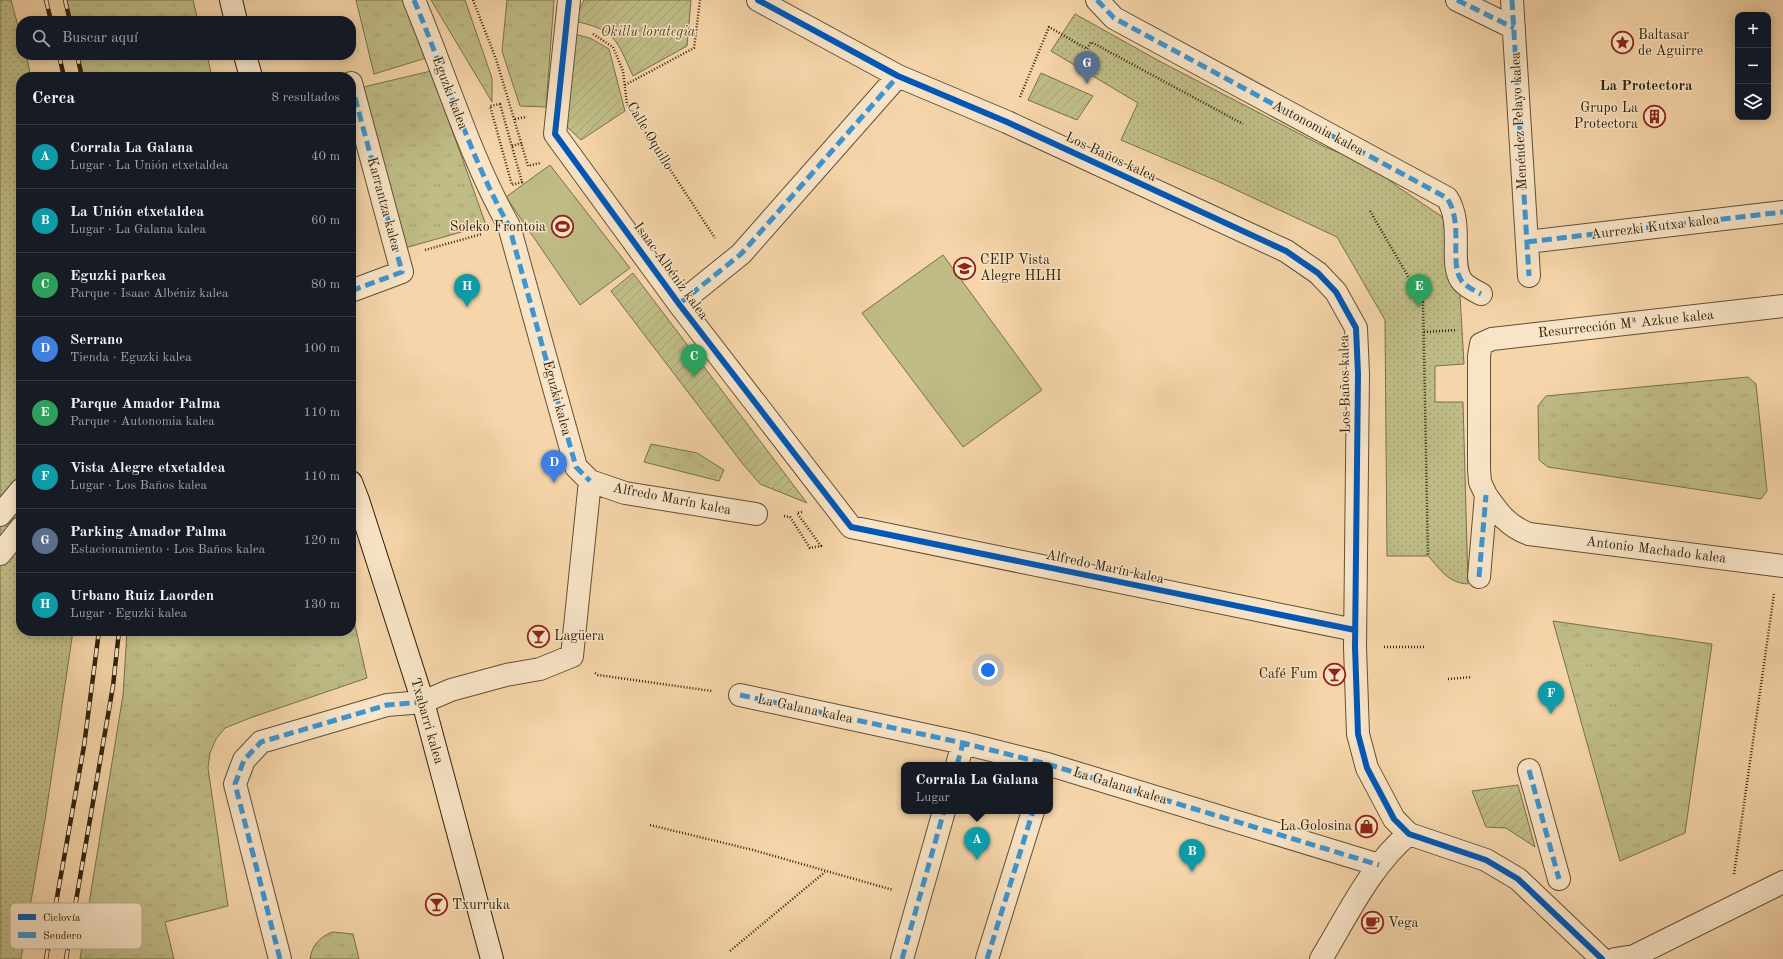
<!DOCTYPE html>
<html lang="es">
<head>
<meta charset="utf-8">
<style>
  :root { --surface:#171b24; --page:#242831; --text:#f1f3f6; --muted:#9ea1a6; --line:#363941; --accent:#c59692 }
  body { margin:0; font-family:"Old Standard TT",serif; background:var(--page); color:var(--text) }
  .controls { position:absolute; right:12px; top:12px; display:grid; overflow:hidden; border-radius:8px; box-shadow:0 2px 10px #0003 }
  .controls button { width:36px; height:36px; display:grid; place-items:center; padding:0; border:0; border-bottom:1px solid var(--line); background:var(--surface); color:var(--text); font:20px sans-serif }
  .you { position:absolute; left:988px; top:670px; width:14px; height:14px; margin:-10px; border:3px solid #fff; border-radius:50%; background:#1a73e8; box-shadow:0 0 0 6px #1a73e833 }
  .badge { display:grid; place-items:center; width:26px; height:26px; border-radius:50%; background:var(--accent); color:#fff; font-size:13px; font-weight:700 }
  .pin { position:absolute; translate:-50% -33px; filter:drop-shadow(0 1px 2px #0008) }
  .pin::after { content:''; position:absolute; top:21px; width:14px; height:12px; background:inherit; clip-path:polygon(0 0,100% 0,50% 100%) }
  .popup { position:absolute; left:901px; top:762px; width:152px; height:52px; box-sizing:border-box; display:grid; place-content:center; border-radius:8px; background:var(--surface); filter:drop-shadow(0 1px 3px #0005); font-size:13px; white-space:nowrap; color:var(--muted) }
  .popup b { font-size:15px; color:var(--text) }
  .popup::after { content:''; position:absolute; left:50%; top:100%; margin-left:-8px; border:8px solid transparent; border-top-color:var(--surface) }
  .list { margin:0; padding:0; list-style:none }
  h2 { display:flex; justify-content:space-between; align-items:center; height:52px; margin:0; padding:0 16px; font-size:17px }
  h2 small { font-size:13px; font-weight:400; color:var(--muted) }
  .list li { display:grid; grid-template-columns:26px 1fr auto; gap:12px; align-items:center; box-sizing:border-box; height:64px; padding:0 16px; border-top:1px solid var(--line) }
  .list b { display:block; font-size:15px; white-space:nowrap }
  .list p { margin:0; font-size:13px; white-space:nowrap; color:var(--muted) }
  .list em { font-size:13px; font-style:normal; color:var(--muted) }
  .icon { flex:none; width:22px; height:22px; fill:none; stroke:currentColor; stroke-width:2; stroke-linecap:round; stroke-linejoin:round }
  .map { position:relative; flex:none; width:1783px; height:959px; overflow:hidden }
  .search { position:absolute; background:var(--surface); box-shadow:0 2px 10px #0003; left:16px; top:16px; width:340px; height:44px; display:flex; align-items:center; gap:10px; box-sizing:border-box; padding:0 14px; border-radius:16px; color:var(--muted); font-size:15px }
  .panel { position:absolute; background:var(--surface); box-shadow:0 2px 10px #0003; left:16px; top:72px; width:340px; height:564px; border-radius:16px }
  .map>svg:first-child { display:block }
  .grass { fill:url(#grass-tufts); stroke:#787049 }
  .park { fill:url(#park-dots); stroke:#787049 }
  .garden { fill:url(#garden-furrows); stroke:#787049 }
  .pitch { fill:#bfbc86; stroke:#787049 }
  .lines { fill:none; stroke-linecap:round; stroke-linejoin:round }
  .street-casing { stroke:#635033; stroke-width:24 }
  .secondary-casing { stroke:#32230c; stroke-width:24 }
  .path { stroke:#32230c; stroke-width:2.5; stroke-dasharray:1 2; stroke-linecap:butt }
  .street { stroke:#f8e4c7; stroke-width:22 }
  .secondary { stroke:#f8e4c7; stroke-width:22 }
  .rail-casing { stroke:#32230c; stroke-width:4.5 }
  .rail { stroke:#f8e4c7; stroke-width:3; stroke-dasharray:9; stroke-linecap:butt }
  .quiet { stroke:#3d95d2; stroke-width:5; stroke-dasharray:10 5; stroke-linecap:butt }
  .cycleway-casing { stroke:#f8e4c7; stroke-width:8 }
  .cycleway { stroke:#0057b8; stroke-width:6 }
  .labels { text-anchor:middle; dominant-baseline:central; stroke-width:3; stroke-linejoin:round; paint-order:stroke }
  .park-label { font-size:14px; font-style:italic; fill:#55492a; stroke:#f8e4c7 }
  .poi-label { font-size:14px; fill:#32230c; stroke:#f8e4c7; text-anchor:start }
  .street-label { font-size:14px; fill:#32230c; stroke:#f8e4c7 }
  .neighbourhood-label { font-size:15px; font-weight:bold; fill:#32230c; stroke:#f8e4c7 }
  .key { fill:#f8e4c7; stroke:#bdaa8f; stroke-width:1 }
  .key-label { font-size:11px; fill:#32230c }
</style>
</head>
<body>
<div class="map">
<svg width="1783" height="959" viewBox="0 0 1783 959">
  <defs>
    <pattern id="grass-tufts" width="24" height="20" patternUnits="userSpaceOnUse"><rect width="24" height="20" fill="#bfbc86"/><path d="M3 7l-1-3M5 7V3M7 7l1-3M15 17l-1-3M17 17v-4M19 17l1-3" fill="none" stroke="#a5a172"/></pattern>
    <pattern id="park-dots" width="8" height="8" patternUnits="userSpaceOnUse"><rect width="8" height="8" fill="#bfbc86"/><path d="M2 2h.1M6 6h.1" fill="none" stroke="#a5a172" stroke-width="1.8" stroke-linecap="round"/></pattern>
    <pattern id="garden-furrows" width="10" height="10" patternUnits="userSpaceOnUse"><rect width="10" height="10" fill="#bfbc86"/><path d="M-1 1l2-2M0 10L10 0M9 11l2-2" fill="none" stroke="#a5a172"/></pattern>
  </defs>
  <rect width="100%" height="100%" fill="#f5d5a9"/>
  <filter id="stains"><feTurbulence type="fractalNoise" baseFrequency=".005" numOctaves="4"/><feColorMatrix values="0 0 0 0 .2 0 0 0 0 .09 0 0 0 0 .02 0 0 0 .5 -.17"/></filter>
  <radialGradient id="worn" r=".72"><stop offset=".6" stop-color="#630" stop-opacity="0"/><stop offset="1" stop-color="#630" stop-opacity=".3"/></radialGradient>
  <!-- grass -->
  <path class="grass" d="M67 0H193L198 21H71Z
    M356 0H403L426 58 374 74Z
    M431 0H465L492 78V102Z
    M507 0H554L546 107 520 106 502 51Z
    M78 55H207L212 77H82Z
    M431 71 486 225 405 248 359 88Z
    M1748 377 1756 384 1767 491 1761 499 1548 467 1539 460 1538 406 1546 396Z
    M651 444 697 453 724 470 719 481 644 462Z
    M351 608 367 678 250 718 225 728 216 739 210 753 208 768 228 906 165 922 174 959H80L123 695 127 631H351Z
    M1553 621 1712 644 1685 833 1620 861Z
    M332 932 353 934 359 959H310C312 945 319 938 332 932Z"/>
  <!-- park -->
  <path class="park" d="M0 0H11L21 37V55H26L31 77H21V631H73L45 820 21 959H0Z
    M1075 14 1161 62 1325 147 1374 167 1398 187 1444 218 1446 270 1460 295 1464 364 1435 366V402H1463L1468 584C1448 583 1441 570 1428 556H1387L1385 320 1337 237 1215 180 1121 140 1138 103 1051 51Z"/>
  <!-- garden -->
  <path class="garden" d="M584 0H691L687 46 633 76C616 39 616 30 574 21Z
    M570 33 590 38 609 49 625 111 581 140 565 125Z
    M1041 73 1093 96 1077 120 1028 100Z
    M633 273 807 503 760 484 742 463 611 291Z
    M1518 785 1535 847 1506 828 1486 827 1472 791Z"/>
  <!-- pitch -->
  <path class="pitch" d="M550 165 630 268 580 305 506 197Z
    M943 255 1042 390 963 447 862 313Z"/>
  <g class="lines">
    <defs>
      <path id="street" d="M414 0C446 76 469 155 509 226L576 467 590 481 625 493 756 514
        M569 0 555 134 679 304 851 527 1355 630
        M758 0 898 76 1007 122 1286 251 1318 273 1336 292 1356 328 1358 374 1355 647 1358 734 1367 768 1394 819 1409 834 1486 860 1518 879 1602 959
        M1097 0 1114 18 1447 198C1464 224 1449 261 1461 280 1465 286 1475 291 1481 294
        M1457 0 1514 28
        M1512 0 1529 276
        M351 83 402 272 351 291
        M1527 242 1783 212
        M679 304 741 254 898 76
        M1486 495C1499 514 1508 526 1529 534L1783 566
        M0 515 21 490
        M0 554 21 528
        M1479 577 1486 495 1480 482 1479 469V356L1481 344 1492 339 1536 334 1783 306
        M740 695 963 743 1047 764 1379 865
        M957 765 963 743
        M1529 770 1559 879
        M280 959 235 784 244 760 261 742 387 705 423 702 451 690 506 675 540 669 572 656 590 481
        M902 959 944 811
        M987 959 1033 811
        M1321 959C1346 918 1372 863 1409 834
        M1615 959 1634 956 1783 882"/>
      <path id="secondary" d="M231 0 236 21
        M245 55 251 77
        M351 482 358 500 423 702 492 959"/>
    </defs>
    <!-- street casing -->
    <use href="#street" class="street-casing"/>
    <!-- secondary casing -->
    <use href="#secondary" class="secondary-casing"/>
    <!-- path -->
    <path class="path" d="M473 0 496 59 528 166 540 163
      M593 34 613 47 623 71 627 104 715 238
      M625 85 694 48 700 0
      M1020 97 1049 27 1087 49 1091 42 1243 124
      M500 104 522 182 512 185 490 106Z
      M515 119 527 117
      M512 146 522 143
      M1370 211 1423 302 1428 556
      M425 250 482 234
      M1424 332 1457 330
      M784 516 790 517 810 548 821 546 797 513 802 512
      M1384 647H1425
      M595 673 598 675 712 691
      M1448 679 1472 677
      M650 825 753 850 893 890
      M1734 874 1774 594
      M730 951 825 872"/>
    <!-- street -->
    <use href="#street" class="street"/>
    <!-- secondary -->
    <use href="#secondary" class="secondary"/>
    <defs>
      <path id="rail" d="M46 0 51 21
        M65 0 70 21
        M59 55 64 77
        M77 55 82 77
        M46 959 84 746 99 631
        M66 959 113 686 119 631"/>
    </defs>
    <!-- rail casing -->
    <use href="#rail" class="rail-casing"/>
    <!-- rail -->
    <use href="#rail" class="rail"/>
    <!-- quiet -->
    <path class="quiet" d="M414 0C446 76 469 155 509 226L576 467 590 481
      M1097 0 1114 18 1447 198C1464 224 1449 261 1461 280 1465 286 1475 291 1481 294
      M1457 0 1514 28
      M1512 0 1529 276
      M351 83 402 272 351 291
      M1527 242 1783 212
      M679 304 741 254 898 76
      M1479 577 1486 495
      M740 695 963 743 1047 764 1379 865
      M957 765 963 743
      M1529 770 1559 879
      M280 959 235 784 244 760 261 742 387 705 423 702
      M902 959 944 811
      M987 959 1033 811"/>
    <defs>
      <path id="cycleway" d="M569 0 555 134 679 304 851 527 1355 630
        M758 0 898 76 1007 122 1286 251 1318 273 1336 292 1356 328 1358 374 1355 647 1358 734 1367 768 1394 819 1409 834 1486 860 1518 879 1602 959"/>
    </defs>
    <!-- cycleway casing -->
    <use href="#cycleway" class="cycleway-casing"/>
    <!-- cycleway -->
    <use href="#cycleway" class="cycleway"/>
  </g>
  <!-- icons -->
  <defs>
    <symbol id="sight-ring" viewBox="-11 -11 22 22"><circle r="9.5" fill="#f8e4c7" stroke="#8f2418" stroke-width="1.5"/><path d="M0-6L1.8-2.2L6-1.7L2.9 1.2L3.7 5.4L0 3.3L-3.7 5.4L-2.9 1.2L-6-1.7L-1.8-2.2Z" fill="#8f2418"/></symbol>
    <symbol id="building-ring" viewBox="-11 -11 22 22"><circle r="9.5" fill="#f8e4c7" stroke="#8f2418" stroke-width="1.5"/><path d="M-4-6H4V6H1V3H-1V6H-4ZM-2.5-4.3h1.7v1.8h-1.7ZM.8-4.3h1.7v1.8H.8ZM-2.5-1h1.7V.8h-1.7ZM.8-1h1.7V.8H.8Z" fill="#8f2418"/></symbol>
    <symbol id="stadium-ring" viewBox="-11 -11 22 22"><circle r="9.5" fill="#f8e4c7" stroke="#8f2418" stroke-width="1.5"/><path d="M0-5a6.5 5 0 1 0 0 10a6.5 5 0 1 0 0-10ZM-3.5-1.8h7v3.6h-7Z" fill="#8f2418"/></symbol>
    <symbol id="school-ring" viewBox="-11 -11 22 22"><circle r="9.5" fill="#f8e4c7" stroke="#8f2418" stroke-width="1.5"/><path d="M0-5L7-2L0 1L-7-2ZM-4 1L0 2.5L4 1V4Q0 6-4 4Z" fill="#8f2418"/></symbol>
    <symbol id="bar-ring" viewBox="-11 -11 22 22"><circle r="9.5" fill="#f8e4c7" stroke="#8f2418" stroke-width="1.5"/><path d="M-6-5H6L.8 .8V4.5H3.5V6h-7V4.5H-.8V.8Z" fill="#8f2418"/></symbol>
    <symbol id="shop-ring" viewBox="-11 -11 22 22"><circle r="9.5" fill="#f8e4c7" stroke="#8f2418" stroke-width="1.5"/><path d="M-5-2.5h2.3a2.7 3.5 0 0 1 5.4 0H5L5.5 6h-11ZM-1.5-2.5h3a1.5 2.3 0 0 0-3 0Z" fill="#8f2418"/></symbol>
    <symbol id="cafe-ring" viewBox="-11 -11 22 22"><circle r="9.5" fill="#f8e4c7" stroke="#8f2418" stroke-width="1.5"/><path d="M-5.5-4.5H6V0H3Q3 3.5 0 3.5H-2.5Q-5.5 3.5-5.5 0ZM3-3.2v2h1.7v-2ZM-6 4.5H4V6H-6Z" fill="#8f2418"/></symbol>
  </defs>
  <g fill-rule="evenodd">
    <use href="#sight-ring" x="1610" y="30" width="25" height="25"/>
    <use href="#building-ring" x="1642" y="104" width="25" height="25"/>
    <use href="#stadium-ring" x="550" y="214" width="25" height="25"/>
    <use href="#school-ring" x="952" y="256" width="25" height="25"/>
    <use href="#bar-ring" x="526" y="624" width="25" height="25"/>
    <use href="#bar-ring" x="1322" y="662" width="25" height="25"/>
    <use href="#shop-ring" x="1354" y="814" width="25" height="25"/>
    <use href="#bar-ring" x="424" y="892" width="25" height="25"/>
    <use href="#cafe-ring" x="1360" y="910" width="25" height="25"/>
  </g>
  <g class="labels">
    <!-- park labels -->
    <g class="park-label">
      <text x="648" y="32">Okillu lorategia</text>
    </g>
    <!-- poi labels -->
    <g class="poi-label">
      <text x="1638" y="35">Baltasar<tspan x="1638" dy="16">de Aguirre</tspan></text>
      <text x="1638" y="108" text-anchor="end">Grupo La<tspan x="1638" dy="16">Protectora</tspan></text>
      <text x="546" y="227" text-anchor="end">Soleko Frontoia</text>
      <text x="980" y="260">CEIP Vista<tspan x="980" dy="16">Alegre HLHI</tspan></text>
      <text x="554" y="636">Lagüera</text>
      <text x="1318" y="674" text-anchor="end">Café Fum</text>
      <text x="1352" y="826" text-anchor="end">La Golosina</text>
      <text x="452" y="905">Txurruka</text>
      <text x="1388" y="923">Vega</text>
    </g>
    <!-- street labels -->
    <g class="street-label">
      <text transform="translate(450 93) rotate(69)">Eguzki kalea</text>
      <text transform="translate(1519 121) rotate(-93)">Menéndez Pelayo kalea</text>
      <text transform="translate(1318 128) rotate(28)">Autonomia kalea</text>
      <text transform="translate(650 136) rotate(59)">Calle Oquillo</text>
      <text transform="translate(1111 157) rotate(25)">Los Baños kalea</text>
      <text transform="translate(384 204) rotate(75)">Karrantza kalea</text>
      <text transform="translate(1655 227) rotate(-7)">Aurrezki Kutxa kalea</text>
      <text transform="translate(671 271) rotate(54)">Isaac Albéniz kalea</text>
      <text transform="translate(1626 324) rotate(-6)">Resurrección Mª Azkue kalea</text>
      <text transform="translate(1345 384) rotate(-91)">Los Baños kalea</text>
      <text transform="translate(557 398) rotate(75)">Eguzki kalea</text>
      <text transform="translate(672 499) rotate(11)">Alfredo Marín kalea</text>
      <text transform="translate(1656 550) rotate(7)">Antonio Machado kalea</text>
      <text transform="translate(1105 567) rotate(12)">Alfredo Marín kalea</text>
      <text transform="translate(805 709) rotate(12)">La Galana kalea</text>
      <text transform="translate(427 721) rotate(74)">Txabarri kalea</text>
      <text transform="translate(1120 786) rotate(17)">La Galana kalea</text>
    </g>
    <!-- neighbourhood labels -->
    <g class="neighbourhood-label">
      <text x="1646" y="86">La Protectora</text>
    </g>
  </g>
  <!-- legend -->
  <rect x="10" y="903" width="132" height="46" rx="6" class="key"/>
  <rect x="18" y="914" width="18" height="6" fill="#0057b8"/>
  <rect x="18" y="932" width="18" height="6" fill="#3d95d2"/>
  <g class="key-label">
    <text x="43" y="921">Ciclovía</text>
    <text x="43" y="939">Sendero</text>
  </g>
  <rect width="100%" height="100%" filter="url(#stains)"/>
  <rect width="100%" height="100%" fill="url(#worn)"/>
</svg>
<div class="controls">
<button>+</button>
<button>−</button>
<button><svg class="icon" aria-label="layers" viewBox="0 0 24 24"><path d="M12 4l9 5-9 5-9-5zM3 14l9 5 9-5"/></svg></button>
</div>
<div class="you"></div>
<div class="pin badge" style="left:977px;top:860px;background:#0f9aa8">A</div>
<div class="popup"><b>Corrala La Galana</b>Lugar</div>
<div class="pin badge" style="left:1192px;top:872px;background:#0f9aa8">B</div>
<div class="pin badge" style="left:694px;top:377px;background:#2e9e5b">C</div>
<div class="pin badge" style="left:554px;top:483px;background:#3f7fe0">D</div>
<div class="pin badge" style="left:1419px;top:307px;background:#2e9e5b">E</div>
<div class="pin badge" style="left:1551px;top:714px;background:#0f9aa8">F</div>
<div class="pin badge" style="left:1087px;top:84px;background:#5c6f8a">G</div>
<div class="pin badge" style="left:467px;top:307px;background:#0f9aa8">H</div>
<div class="search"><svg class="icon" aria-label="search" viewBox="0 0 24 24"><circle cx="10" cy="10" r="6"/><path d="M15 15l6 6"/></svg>Buscar aquí</div>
<section class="panel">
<h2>Cerca<small>8 resultados</small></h2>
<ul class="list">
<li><span class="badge" style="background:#0f9aa8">A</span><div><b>Corrala La Galana</b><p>Lugar · La Unión etxetaldea</p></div><em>40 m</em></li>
<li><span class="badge" style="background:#0f9aa8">B</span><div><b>La Unión etxetaldea</b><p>Lugar · La Galana kalea</p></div><em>60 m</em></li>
<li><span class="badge" style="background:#2e9e5b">C</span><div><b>Eguzki parkea</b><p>Parque · Isaac Albéniz kalea</p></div><em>80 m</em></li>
<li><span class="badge" style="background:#3f7fe0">D</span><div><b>Serrano</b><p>Tienda · Eguzki kalea</p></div><em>100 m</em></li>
<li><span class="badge" style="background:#2e9e5b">E</span><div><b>Parque Amador Palma</b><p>Parque · Autonomia kalea</p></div><em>110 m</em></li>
<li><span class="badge" style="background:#0f9aa8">F</span><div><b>Vista Alegre etxetaldea</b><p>Lugar · Los Baños kalea</p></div><em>110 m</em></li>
<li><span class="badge" style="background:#5c6f8a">G</span><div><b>Parking Amador Palma</b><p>Estacionamiento · Los Baños kalea</p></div><em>120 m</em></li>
<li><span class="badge" style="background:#0f9aa8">H</span><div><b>Urbano Ruiz Laorden</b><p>Lugar · Eguzki kalea</p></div><em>130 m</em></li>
</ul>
</section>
</div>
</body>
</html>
